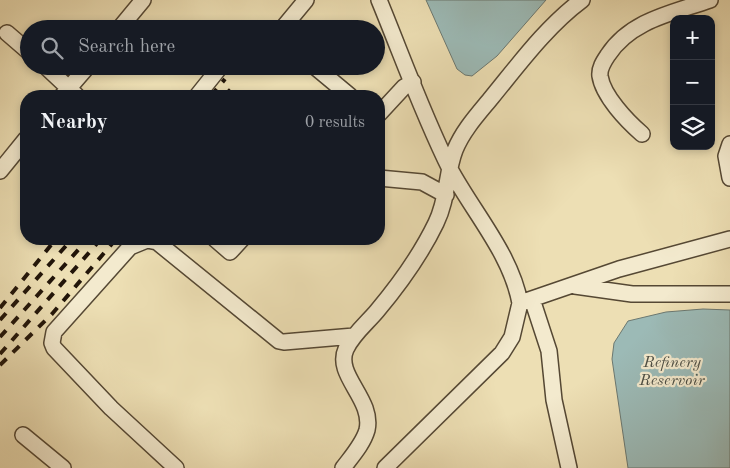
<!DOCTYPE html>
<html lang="en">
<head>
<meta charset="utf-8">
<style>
  :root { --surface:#171b24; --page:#242831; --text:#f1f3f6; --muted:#9ea1a6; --line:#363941 }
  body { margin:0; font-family:"Old Standard TT",serif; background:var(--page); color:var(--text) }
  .controls { position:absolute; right:15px; top:15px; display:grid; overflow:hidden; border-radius:10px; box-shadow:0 2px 8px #0003 }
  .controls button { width:45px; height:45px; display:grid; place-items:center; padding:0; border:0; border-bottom:1px solid var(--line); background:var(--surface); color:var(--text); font:25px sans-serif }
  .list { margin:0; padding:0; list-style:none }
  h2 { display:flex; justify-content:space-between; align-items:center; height:65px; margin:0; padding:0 20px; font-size:21px }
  h2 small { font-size:16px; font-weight:400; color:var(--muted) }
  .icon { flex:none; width:28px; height:28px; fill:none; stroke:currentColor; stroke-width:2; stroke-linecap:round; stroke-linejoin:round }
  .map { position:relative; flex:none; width:730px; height:468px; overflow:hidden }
  .search { position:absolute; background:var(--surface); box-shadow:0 2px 8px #0003; left:20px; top:20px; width:365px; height:55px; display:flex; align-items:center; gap:12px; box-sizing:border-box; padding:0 18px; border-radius:28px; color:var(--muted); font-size:19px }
  .panel { position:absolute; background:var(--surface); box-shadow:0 2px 8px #0003; left:20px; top:90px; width:365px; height:155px; border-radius:20px }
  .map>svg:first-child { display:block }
  .water { fill:#9cbab6; stroke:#6b7871 }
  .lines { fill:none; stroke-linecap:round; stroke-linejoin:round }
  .minor-casing { stroke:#554834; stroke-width:18 }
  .minor { stroke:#f3eace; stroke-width:15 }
  .rail { stroke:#221509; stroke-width:4; stroke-dasharray:9 9; stroke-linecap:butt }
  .labels { text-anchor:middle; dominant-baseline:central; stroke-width:4.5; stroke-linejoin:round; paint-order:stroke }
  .water-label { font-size:16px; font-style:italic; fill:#4d4f46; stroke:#f3eace }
</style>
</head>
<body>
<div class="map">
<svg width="730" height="468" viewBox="0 0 730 468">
  <rect width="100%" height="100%" fill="#eddfb4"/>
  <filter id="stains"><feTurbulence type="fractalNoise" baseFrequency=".004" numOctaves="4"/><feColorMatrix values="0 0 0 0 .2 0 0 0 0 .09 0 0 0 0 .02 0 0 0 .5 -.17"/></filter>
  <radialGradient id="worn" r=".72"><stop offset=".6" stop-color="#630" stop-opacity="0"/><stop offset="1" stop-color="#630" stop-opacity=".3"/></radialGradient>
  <!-- water -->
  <path class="water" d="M426 0H546L497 56 472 76 465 75 457 69Z
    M703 309 730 310V468H628L612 359 614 343 628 321 666 312Z"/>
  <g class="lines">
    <defs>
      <path id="minor" d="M379 0C402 56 423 115 450 169 473 212 511 254 520 303L619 269 730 239
        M119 29 143 0
        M282 29 306 0
        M7 33 29 52
        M45 66 77 96
        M314 66 350 96
        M62 96 88 66
        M197 96 221 66
        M379 114 404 87 413 82
        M642 134C627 121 603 96 600 76 599 68 604 61 608 55 631 20 673 13 710 0
        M730 144 726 156 730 178
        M0 171 26 139
        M379 178 422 182 446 195
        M215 239 230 252 242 239
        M575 286 632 294H730
        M532 299 549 351 554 400 569 468
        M23 435 63 468
        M176 468 111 408 54 348 52 343 54 332 130 247 147 240 157 242 279 341 284 342 354 336
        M343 468C352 456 363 444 367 430 374 399 334 375 346 349 353 334 367 323 377 311 398 286 422 252 436 223 448 199 446 173 455 150 463 130 479 113 492 97 519 64 547 26 582 0
        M385 468 502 353 512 337 520 303"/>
    </defs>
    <!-- minor casing -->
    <use href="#minor" class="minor-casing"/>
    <!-- minor -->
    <use href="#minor" class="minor"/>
    <!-- rail -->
    <path class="rail" d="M211 96 225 79
      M224 96 233 87
      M235 96 238 93
      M0 308 56 239
      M0 320 72 239
      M0 337 88 239
      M0 354 101 239
      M0 365 52 314 116 239"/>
  </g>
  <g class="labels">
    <!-- water labels -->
    <g class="water-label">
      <text x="672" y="363">Refinery<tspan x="672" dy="18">Reservoir</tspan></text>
    </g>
  </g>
  <rect width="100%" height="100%" filter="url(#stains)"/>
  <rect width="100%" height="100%" fill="url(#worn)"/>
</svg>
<div class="controls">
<button>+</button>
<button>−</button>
<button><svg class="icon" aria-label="layers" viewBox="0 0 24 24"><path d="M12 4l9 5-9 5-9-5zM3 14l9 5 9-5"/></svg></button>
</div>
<div class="search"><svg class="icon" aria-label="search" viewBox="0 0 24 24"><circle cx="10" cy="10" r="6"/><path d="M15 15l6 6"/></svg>Search here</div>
<section class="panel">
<h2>Nearby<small>0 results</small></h2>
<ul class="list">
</ul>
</section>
</div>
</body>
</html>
